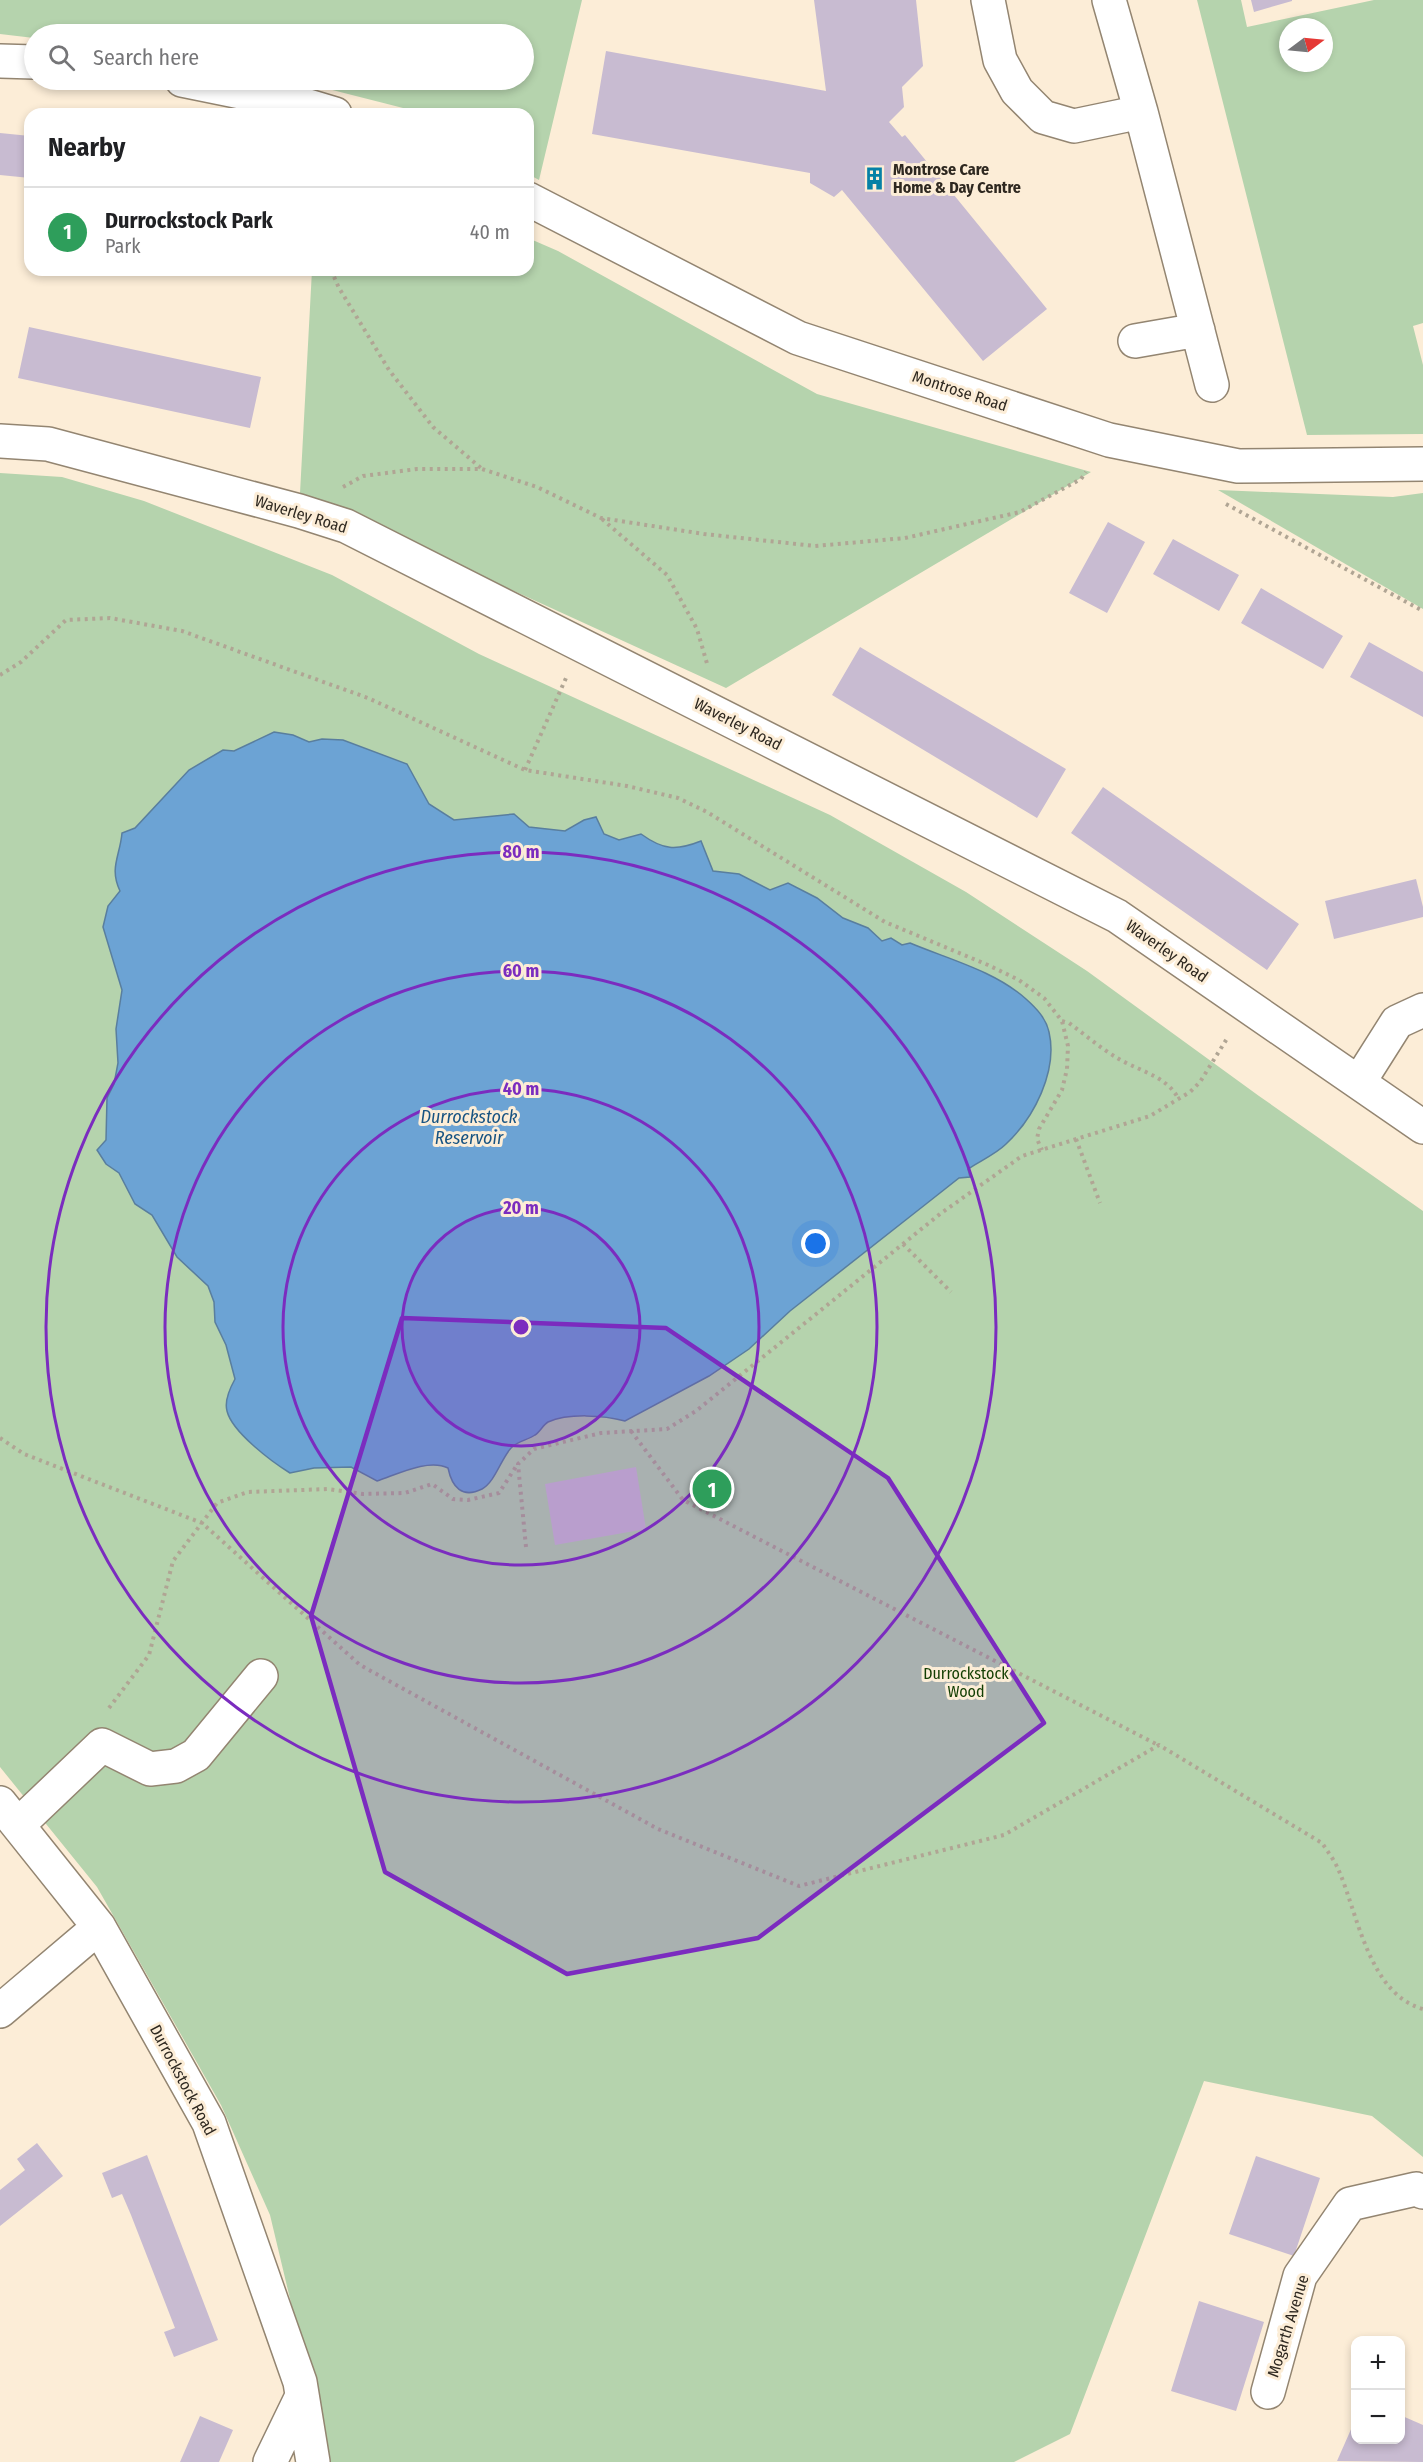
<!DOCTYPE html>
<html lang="en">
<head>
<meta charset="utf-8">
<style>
  :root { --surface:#fff; --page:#f6f6f6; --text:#202124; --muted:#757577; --line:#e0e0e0; --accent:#0581a6 }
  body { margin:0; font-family:"Fira Sans Condensed",sans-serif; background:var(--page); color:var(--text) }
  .controls { position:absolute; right:18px; bottom:18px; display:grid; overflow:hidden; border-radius:12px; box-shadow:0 3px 9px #0003 }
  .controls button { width:54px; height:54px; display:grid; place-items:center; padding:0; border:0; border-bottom:2px solid var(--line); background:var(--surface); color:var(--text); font:30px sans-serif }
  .compass { position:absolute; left:1279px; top:18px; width:54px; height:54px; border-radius:50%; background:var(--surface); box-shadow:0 3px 9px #0003; rotate:74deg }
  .you { position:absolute; left:816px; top:1244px; width:21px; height:21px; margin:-15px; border:4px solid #fff; border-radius:50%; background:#1a73e8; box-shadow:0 0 0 9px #1a73e833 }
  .badge { display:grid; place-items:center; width:39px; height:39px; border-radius:50%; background:var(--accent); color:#fff; font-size:20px; font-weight:700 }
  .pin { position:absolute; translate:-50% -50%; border:3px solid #fff; box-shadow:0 2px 6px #0006 }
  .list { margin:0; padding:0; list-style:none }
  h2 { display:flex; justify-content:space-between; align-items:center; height:78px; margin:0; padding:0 24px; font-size:26px }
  h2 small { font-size:20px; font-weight:400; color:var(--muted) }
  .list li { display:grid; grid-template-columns:39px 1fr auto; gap:18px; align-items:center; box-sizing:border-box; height:90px; padding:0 24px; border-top:2px solid var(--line) }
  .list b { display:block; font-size:22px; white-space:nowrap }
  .list p { margin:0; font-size:20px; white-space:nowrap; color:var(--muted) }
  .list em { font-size:20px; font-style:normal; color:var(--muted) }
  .icon { flex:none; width:33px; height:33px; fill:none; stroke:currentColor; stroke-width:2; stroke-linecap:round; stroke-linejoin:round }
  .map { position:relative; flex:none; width:1423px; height:2462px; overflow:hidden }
  .search { position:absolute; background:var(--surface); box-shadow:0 3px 9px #0003; left:24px; top:24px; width:510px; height:66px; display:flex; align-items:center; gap:15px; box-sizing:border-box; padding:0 21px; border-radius:33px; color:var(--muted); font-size:22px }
  .panel { position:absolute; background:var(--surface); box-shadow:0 3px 9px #0003; left:24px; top:108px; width:510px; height:168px; border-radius:18px }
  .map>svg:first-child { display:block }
  .green { fill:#b5d3ad; fill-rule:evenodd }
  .water { fill:#6ca3d4; stroke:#597e9e; stroke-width:1.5 }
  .building { fill:#c8bbd1 }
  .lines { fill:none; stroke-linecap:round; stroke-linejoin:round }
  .minor-casing { stroke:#938571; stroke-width:36 }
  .path { stroke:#b0a594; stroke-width:4; stroke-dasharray:3 4.5; stroke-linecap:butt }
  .minor { stroke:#fff; stroke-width:33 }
  .marked { fill:#7b2cbf; fill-opacity:0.2; stroke:#7b2cbf; stroke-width:4.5; stroke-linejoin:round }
  .ring { fill:none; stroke:#7b2cbf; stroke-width:3 }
  .labels { text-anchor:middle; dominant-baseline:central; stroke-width:6; stroke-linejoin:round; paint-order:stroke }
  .poi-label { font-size:16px; font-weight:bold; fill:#2e2820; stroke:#fcedd7; text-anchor:start }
  .street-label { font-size:16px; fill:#2e2820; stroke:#fcedd7 }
  .park-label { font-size:16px; fill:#123e02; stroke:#fcedd7 }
  .water-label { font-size:18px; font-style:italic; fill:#175382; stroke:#fcedd7 }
  .centre { fill:#7b2cbf; stroke:#fcedd7; stroke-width:3 }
  .ring-label { font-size:18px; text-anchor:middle; font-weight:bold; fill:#7b2cbf; stroke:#fcedd7; stroke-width:6; stroke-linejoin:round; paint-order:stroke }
</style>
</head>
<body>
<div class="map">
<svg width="1423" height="2462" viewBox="0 0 1423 2462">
  <rect width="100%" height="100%" fill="#fcedd7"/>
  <!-- green -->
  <path class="green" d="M0 0H582L539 180 528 174V114H416L407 109 293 80H524V34H34V38L0 34Z
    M1197 0H1241L1247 27 1374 0H1423V323L1413 326 1423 365V434L1307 435ZM1288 27H1324V63H1288Z
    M528 238 558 251 817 394 1091 472 726 688 300 493 312 270H528Z
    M0 473 62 477 144 501 332 575 479 654 830 815 966 892 1087 971 1259 1096 1423 1211V2157L1372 2116 1204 2081 1070 2434 1014 2462H329L270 2215 221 2105 97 1887 0 1767Z
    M1218 490 1393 497 1423 493V609Z"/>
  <!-- water -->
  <path class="water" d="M274 732 293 735 309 742 322 739 343 740 407 764 429 804 454 820 514 814 529 827 565 831 584 820 596 817 604 834 619 840 641 834C663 850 676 851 701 841L713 871 739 874 770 890 788 883 817 898 843 918 868 928 882 941 891 938 902 945 910 943C948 959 995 971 1026 999 1036 1008 1046 1018 1049 1032 1058 1071 1034 1118 1006 1144 996 1154 980 1161 968 1169L970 1177 959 1178 926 1204 790 1311 749 1349 709 1376 625 1421C604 1415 568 1413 548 1422 543 1425 540 1432 535 1435 528 1440 517 1441 511 1448 501 1459 495 1482 482 1489 462 1499 452 1487 448 1468 428 1458 396 1475 377 1481L351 1467 314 1468 290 1473C272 1462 232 1432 227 1411 224 1400 230 1388 235 1379L226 1345 215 1322 214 1302 208 1286 177 1257 152 1215 135 1204 119 1173 106 1164 97 1150 106 1140 107 1098 114 1084 118 1063 116 1029 122 990 103 927 108 906 120 891C109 868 120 856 122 833L135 828 189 770 223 750 234 751Z"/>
  <!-- building -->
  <path class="building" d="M814 0H916L923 66 902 87 904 107 889 122 902 137 905 135 1047 309 983 361 842 190 834 197 810 183V173L592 134 606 51 826 91Z
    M1251 0H1292V1L1254 12Z
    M0 133 30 136V178L0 175Z
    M29 327 261 377 250 428 18 378Z
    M1108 522 1145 542 1107 613 1069 593Z
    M1173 539 1239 575 1219 611 1153 574Z
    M1261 588 1343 636 1323 669 1241 623Z
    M1369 642 1423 672V717L1350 677Z
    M860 647 1066 769 1037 818 832 695Z
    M1103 787 1299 924 1267 970 1071 833Z
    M1416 879 1423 907V917L1334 939 1325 901Z
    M636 1467 646 1529 555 1545 545 1484Z
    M37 2143 63 2176 0 2226V2190L25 2170 17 2159Z
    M147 2155 218 2340 174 2357 164 2332 175 2328 131 2215 122 2194 112 2198 102 2173Z
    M1256 2156 1320 2178 1294 2256 1229 2234Z
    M1199 2301 1264 2322 1236 2411 1171 2391Z
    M1400 2415 1423 2425V2462L1337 2461 1356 2418V2440H1400Z
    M200 2416 233 2430 219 2462H180Z"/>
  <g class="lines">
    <defs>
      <path id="minor" d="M988 0 1000 60 1017 91 1043 117 1074 126 1141 112
        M1109 0 1141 112 1212 385
        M0 61 34 62
        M182 80 305 105 335 114
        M528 199 798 338 1109 440 1238 466 1423 464
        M1135 341 1198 330
        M0 441 48 444 299 511 346 526 1117 916 1423 1127
        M1359 1082 1397 1022 1423 1010
        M0 1803 99 1927 209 2123 300 2382 313 2462
        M18 1825 102 1745 150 1769 176 1766 196 1755 261 1676
        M0 2011 99 1927
        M1268 2392 1300 2276 1350 2204 1416 2189 1423 2192
        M270 2462 302 2396"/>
    </defs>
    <!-- minor casing -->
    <use href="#minor" class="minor-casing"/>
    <!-- path -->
    <path class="path" d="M331 270 339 288 389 370 433 427 482 469
      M343 487 363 476 417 469H482L537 487 601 518 704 534 815 546 905 538 1020 512 1081 479 1086 472
      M1226 504 1423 611
      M602 519 667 575 697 629 708 667
      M0 675 21 662 66 620 110 618 182 631 368 698 525 770 627 786 678 798 707 812 885 922 988 965 1019 980 1044 998 1062 1021 1068 1046 1067 1069 1062 1090 1039 1129 1037 1139 1042 1150
      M525 770 566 678
      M1062 1021 1069 1023C1084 1034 1098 1046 1114 1056 1135 1070 1166 1075 1178 1098
      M1076 1139 1100 1203
      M903 1244 951 1292
      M631 1431 683 1500 1158 1745
      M0 1438 24 1454 202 1523 360 1665 658 1829 799 1886 1004 1835 1159 1745 1322 1843C1328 1852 1335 1861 1339 1871 1358 1915 1369 1994 1423 2009
      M526 1547 518 1464 534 1449 601 1433 667 1429 696 1411 940 1214 1022 1156 1150 1116 1190 1092 1200 1082 1228 1037
      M109 1708 149 1655 173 1561 217 1503 248 1492 328 1489 363 1494 405 1493 432 1484 453 1499 468 1500 499 1493 517 1465"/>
    <!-- minor -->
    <use href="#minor" class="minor"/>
  </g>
  <!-- marked area -->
  <path class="marked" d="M402 1318 666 1328 888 1478 1044 1723 758 1938 567 1974 385 1872 311 1616Z"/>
  <!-- distance rings -->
  <circle cx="521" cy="1327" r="119" fill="#7b2cbf" fill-opacity=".12"/>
  <g class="ring">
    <circle cx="521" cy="1327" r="119"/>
    <circle cx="521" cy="1327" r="238"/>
    <circle cx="521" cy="1327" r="356"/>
    <circle cx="521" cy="1327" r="475"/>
  </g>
  <!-- icons -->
  <defs>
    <symbol id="building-bare" viewBox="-9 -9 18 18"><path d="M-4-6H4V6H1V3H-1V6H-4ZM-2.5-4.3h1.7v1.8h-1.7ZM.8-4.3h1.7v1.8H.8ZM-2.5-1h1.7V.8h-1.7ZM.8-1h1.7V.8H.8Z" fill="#0581a6" stroke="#fcedd7" stroke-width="2.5" paint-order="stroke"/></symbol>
  </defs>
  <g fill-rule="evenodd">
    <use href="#building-bare" x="858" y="162" width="33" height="33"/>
  </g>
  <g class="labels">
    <!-- poi labels -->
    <g class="poi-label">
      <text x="893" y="169">Montrose Care<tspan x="893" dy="18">Home &amp; Day Centre</tspan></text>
    </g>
    <!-- street labels -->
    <g class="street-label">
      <text transform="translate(960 391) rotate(18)">Montrose Road</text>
      <text transform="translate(301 514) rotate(17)">Waverley Road</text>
      <text transform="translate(738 724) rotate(27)">Waverley Road</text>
      <text transform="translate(1167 951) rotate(35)">Waverley Road</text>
      <text transform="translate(183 2080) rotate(62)">Durrockstock Road</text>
      <text transform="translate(1288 2326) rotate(-73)">Mogarth Avenue</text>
    </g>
    <!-- park labels -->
    <g class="park-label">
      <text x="966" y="1673">Durrockstock<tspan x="966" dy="18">Wood</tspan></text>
    </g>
    <!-- water labels -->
    <g class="water-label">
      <text x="469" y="1117">Durrockstock<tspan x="469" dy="21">Reservoir</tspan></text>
    </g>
  </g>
  <circle cx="521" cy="1327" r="9" class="centre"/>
  <g class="ring-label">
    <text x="521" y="858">80 m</text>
    <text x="521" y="977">60 m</text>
    <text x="521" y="1095">40 m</text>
    <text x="521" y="1214">20 m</text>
  </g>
</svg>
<div class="controls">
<button>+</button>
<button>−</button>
</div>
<svg class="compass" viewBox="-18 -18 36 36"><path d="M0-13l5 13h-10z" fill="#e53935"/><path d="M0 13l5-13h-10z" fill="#757577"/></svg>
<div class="you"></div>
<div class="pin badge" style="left:712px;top:1489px;background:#2e9e5b">1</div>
<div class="search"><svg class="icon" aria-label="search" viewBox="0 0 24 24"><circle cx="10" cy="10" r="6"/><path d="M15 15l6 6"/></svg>Search here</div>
<section class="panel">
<h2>Nearby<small></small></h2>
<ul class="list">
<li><span class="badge" style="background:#2e9e5b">1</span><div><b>Durrockstock Park</b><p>Park</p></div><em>40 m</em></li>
</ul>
</section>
</div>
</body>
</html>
